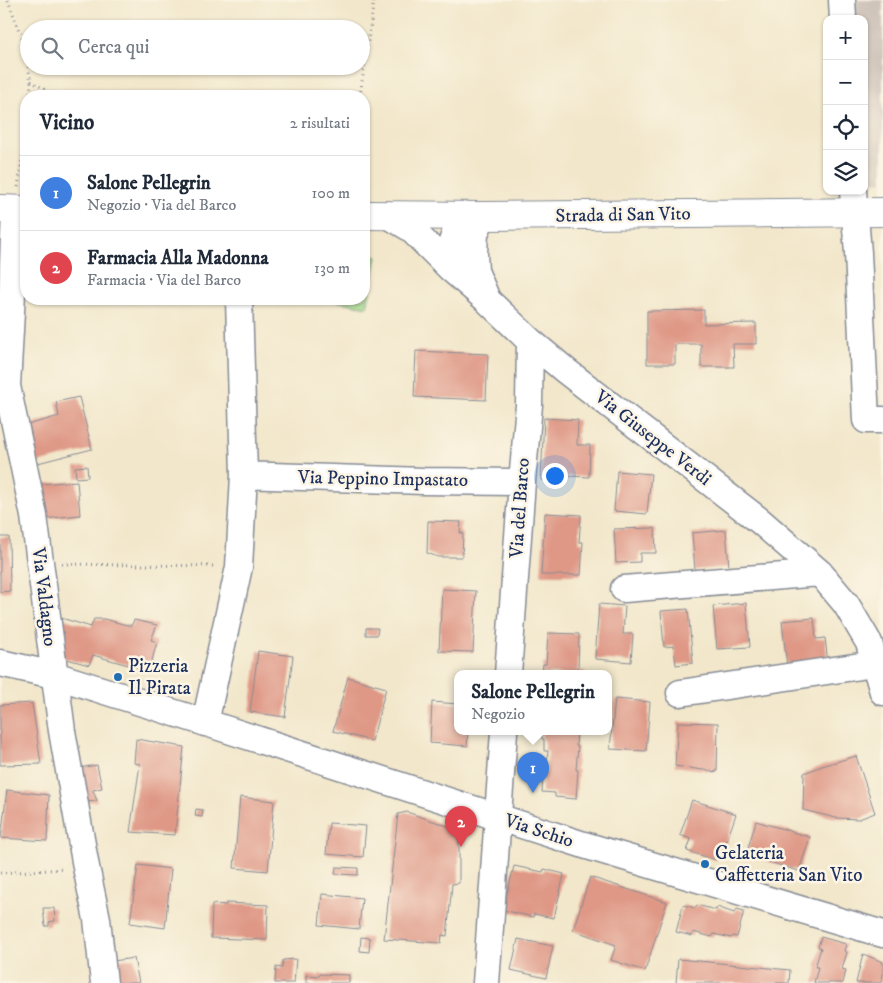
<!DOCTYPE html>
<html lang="it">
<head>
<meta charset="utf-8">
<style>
  :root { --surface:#fff; --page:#f6f6f7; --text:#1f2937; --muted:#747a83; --line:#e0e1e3; --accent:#1f6fb2 }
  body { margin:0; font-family:"IM FELL DW Pica",serif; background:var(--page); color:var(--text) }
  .controls { position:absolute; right:15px; top:15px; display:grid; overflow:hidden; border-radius:10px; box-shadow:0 1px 4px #0004 }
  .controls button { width:45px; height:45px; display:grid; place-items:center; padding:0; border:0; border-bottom:1px solid var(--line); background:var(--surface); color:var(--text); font:25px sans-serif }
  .you { position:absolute; left:554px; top:475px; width:18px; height:18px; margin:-12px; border:4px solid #fff; border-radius:50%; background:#1a73e8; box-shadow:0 0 0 8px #1a73e833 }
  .badge { display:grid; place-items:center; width:32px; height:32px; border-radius:50%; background:var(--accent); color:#fff; font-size:16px; font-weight:700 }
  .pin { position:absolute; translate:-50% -41px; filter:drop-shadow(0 1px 2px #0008) }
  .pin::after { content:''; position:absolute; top:26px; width:18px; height:15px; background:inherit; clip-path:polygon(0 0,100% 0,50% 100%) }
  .popup { position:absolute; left:454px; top:670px; width:158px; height:65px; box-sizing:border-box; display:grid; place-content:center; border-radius:10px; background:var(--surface); filter:drop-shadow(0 1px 4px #0005); font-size:16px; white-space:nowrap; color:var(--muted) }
  .popup b { font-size:19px; color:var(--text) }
  .popup::after { content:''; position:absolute; left:50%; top:100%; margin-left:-10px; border:10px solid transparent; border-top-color:var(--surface) }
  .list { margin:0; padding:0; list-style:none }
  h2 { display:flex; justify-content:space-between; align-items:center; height:65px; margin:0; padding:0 20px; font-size:21px }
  h2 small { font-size:16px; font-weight:400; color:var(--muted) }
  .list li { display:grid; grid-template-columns:32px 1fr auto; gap:15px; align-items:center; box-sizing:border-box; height:75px; padding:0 20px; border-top:1px solid var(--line) }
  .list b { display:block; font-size:19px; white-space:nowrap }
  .list p { margin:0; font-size:16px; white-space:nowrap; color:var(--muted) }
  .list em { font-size:16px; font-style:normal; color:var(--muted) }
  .icon { flex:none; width:28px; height:28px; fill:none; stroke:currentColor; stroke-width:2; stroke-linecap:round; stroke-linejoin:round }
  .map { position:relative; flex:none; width:883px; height:983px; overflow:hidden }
  .search { position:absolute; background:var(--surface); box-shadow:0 1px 4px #0004; left:20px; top:20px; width:350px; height:55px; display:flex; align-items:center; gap:12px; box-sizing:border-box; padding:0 18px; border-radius:28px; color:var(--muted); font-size:19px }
  .panel { position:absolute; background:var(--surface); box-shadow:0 1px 4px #0004; left:20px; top:90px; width:350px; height:215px; border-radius:20px }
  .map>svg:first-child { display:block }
  .industrial { fill:#cec2b9 }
  .green { fill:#9fd687; stroke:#5d8272 }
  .building { fill:#df9886 }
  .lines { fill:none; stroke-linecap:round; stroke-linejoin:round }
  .minor-casing { stroke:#868b94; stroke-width:29 }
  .major-casing { stroke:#868b94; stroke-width:30 }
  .path { stroke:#868b94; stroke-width:3; stroke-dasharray:1 4; stroke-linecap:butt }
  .minor { stroke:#fff; stroke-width:26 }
  .major { stroke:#fff; stroke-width:28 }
  .poi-dot { fill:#1f6fb2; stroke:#fcf5e5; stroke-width:2 }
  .labels { text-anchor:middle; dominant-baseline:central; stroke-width:5; stroke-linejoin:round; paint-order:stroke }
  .street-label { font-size:19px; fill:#1b2f5e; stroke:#fcf5e5 }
  .poi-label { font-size:19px; fill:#1b2f5e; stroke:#fcf5e5; text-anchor:start }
</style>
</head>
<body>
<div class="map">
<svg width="883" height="983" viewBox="0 0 883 983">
  <rect width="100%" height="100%" fill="#fcf5e5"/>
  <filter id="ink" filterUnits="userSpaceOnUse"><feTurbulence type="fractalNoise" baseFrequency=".02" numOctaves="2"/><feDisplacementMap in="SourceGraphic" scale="10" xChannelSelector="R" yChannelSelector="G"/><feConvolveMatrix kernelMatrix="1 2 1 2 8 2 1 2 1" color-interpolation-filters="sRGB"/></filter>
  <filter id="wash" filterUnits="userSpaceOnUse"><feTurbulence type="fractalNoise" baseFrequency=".0096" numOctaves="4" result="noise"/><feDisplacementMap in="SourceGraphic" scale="20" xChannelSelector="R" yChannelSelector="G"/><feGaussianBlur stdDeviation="1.12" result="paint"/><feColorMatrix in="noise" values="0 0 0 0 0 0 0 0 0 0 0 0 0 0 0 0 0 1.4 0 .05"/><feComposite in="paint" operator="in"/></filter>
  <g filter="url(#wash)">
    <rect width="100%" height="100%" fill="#f2e7cb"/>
    <!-- industrial -->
    <path class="industrial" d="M843 0H883V182L864 181V19H844Z"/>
    <!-- green -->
    <path class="green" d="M364 253 377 256 367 307 325 299H364Z"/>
    <g id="blocks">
      <!-- building -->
      <path class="building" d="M704 310V324L756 323V344H733L734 367H701V344H675V364H647V311Z
        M416 351 488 354 486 400 414 397Z
        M79 397 92 449 34 464 24 426 59 416 56 402Z
        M544 418 578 420 577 445H590L589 477 568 476V481L541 480Z
        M87 466 88 477 76 478 75 467Z
        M617 471 651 474 647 514 614 511Z
        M77 481 80 515 43 519 40 484Z
        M545 513 581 515 579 542H583L581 575H541Z
        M428 521 461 522 460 533H463L462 557H438L427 553Z
        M655 528 656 553H640V562L616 563 614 529Z
        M726 530 729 567 695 570 692 533Z
        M0 537H9L10 591 0 592Z
        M442 589 476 591 473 652 439 651Z
        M746 603 750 647 717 649 713 606Z
        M599 604 625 606 623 634H633L631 662 595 659Z
        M688 609 693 663 676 665 674 646 664 647 661 611Z
        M58 617 91 627 94 619H104L131 626 134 620 157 625 151 640 157 642 149 671 93 655 89 665 56 656Z
        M814 618 816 639 825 638 828 663 787 667 782 621Z
        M366 628H378L377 635H366Z
        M548 633 579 634 578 671H585L584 674H542L543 664H546Z
        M258 651 293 656 285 717 250 712Z
        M348 677 386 688 372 741 333 731Z
        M615 699 650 702 646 751 610 749Z
        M432 702 458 704V732H468L467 746 430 743Z
        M32 703 41 764 0 765V705Z
        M678 722 718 723 717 772 675 766Z
        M542 732H577L576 746H578L576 770H578L576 799 555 797V793L542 792 543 773H546L548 751H544V739H542Z
        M136 739 184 747 175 835 130 832 140 764 134 763Z
        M856 756 875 813 859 819 836 818 803 810 804 773 822 766Z
        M97 765 102 788 93 790 97 801 84 802 79 768Z
        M7 790 49 795 47 841 1 838Z
        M240 797 274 801 268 871 234 868Z
        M692 800 736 814 724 849 721 848 716 860 687 851 691 839 680 835Z
        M196 809 203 810 202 817 195 816Z
        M407 812 459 830V883L452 884 447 936 442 935 441 943 384 939 398 814Z
        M756 821 810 837 799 871 746 855Z
        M329 823 366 826 363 857 326 854Z
        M138 865 171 869 165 928 130 923Z
        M514 866 543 872 544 869 564 874 554 918 534 914 533 917 503 910Z
        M336 867 358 868V875L335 874Z
        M590 877 667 902 645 971 611 960 616 945 573 930Z
        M322 894 362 898 359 929 319 925Z
        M226 903 268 905 267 940 211 938 212 904 226 905Z
        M683 905 696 908 697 905 716 910 717 907 734 913 737 909 744 911 737 937 733 936 731 938 714 934 712 937 693 932 692 936 676 932Z
        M43 908H54L55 921 49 922V926H45Z
        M361 937 370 938 369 952 360 951Z
        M821 937 846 944 844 951 847 952 842 969 846 970 843 983H814L818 967H815L821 948 818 947Z
        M518 939 553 946 546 978 511 970Z
        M863 954 883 962V975L881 983H856Z
        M134 958 139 983H115L113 961Z
        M296 959 294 983H275L276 967 282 968 283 960Z
        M678 959 790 970 789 983H676Z
        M319 974 349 975V983H306V975L319 976Z"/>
    </g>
  </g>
  <g filter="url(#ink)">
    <use href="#blocks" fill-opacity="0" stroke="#868b94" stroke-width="1"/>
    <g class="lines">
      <defs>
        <path id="minor" d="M842 0 843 19
          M853 191 858 253 866 420H883
          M15 210 12 293 7 386 34 516 62 731 86 867 97 919 104 983
          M388 215 410 228 451 269 487 300 530 341 566 371 760 521 820 573 846 604 869 643 883 692
          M483 216 475 233 474 253 475 271 486 297
          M451 269 452 242 461 216
          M244 475 424 481 522 482
          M624 589 820 573
          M0 663 54 675 216 726 584 845 883 934
          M508 674 522 482 529 405 530 341
          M680 693 874 664
          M205 723 239 567 244 475 239 299
          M486 983 504 732"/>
        <path id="major" d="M0 209 26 210
          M364 215 483 216 883 212"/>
      </defs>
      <!-- minor casing -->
      <use href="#minor" class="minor-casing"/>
      <!-- major casing -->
      <use href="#major" class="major-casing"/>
      <!-- path -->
      <path class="path" d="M8 0 23 41 31 81 30 96
        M31 81 55 96
        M360 96 374 0
        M18 187 26 131
        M62 564 216 566
        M0 873 63 869"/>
      <!-- minor -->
      <use href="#minor" class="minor"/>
      <!-- major -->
      <use href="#major" class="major"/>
    </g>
  </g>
  <!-- markers -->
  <g class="poi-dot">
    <circle cx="118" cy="677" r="5"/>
    <circle cx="705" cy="864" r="5"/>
  </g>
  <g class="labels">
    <!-- street labels -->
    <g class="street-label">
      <text transform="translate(623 215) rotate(-1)">Strada di San Vito</text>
      <text transform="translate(653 438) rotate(38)">Via Giuseppe Verdi</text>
      <text transform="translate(383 479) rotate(1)">Via Peppino Impastato</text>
      <text transform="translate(520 508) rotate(-86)">Via del Barco</text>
      <text transform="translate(44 597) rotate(83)">Via Valdagno</text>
      <text transform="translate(539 831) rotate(18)">Via Schio</text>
    </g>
    <!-- poi labels -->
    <g class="poi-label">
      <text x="128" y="666">Pizzeria<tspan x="128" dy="22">Il Pirata</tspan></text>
      <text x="715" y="853">Gelateria<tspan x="715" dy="22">Caffetteria San Vito</tspan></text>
    </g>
  </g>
</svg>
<div class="controls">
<button>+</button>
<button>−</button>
<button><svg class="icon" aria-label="locate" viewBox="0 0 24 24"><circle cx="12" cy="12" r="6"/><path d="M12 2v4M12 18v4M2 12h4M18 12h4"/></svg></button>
<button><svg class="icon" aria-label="layers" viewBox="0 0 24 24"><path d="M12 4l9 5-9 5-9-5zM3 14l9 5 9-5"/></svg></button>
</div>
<div class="you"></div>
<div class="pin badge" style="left:533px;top:793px;background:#3f7fe0">1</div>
<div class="popup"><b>Salone Pellegrin</b>Negozio</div>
<div class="pin badge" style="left:461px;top:847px;background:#e0444e">2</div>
<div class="search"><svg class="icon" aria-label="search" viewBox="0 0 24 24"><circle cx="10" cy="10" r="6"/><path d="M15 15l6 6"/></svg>Cerca qui</div>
<section class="panel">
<h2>Vicino<small>2 risultati</small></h2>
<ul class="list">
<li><span class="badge" style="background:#3f7fe0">1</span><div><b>Salone Pellegrin</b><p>Negozio · Via del Barco</p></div><em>100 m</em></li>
<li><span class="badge" style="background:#e0444e">2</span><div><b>Farmacia Alla Madonna</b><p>Farmacia · Via del Barco</p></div><em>130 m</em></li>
</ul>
</section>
</div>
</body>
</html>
